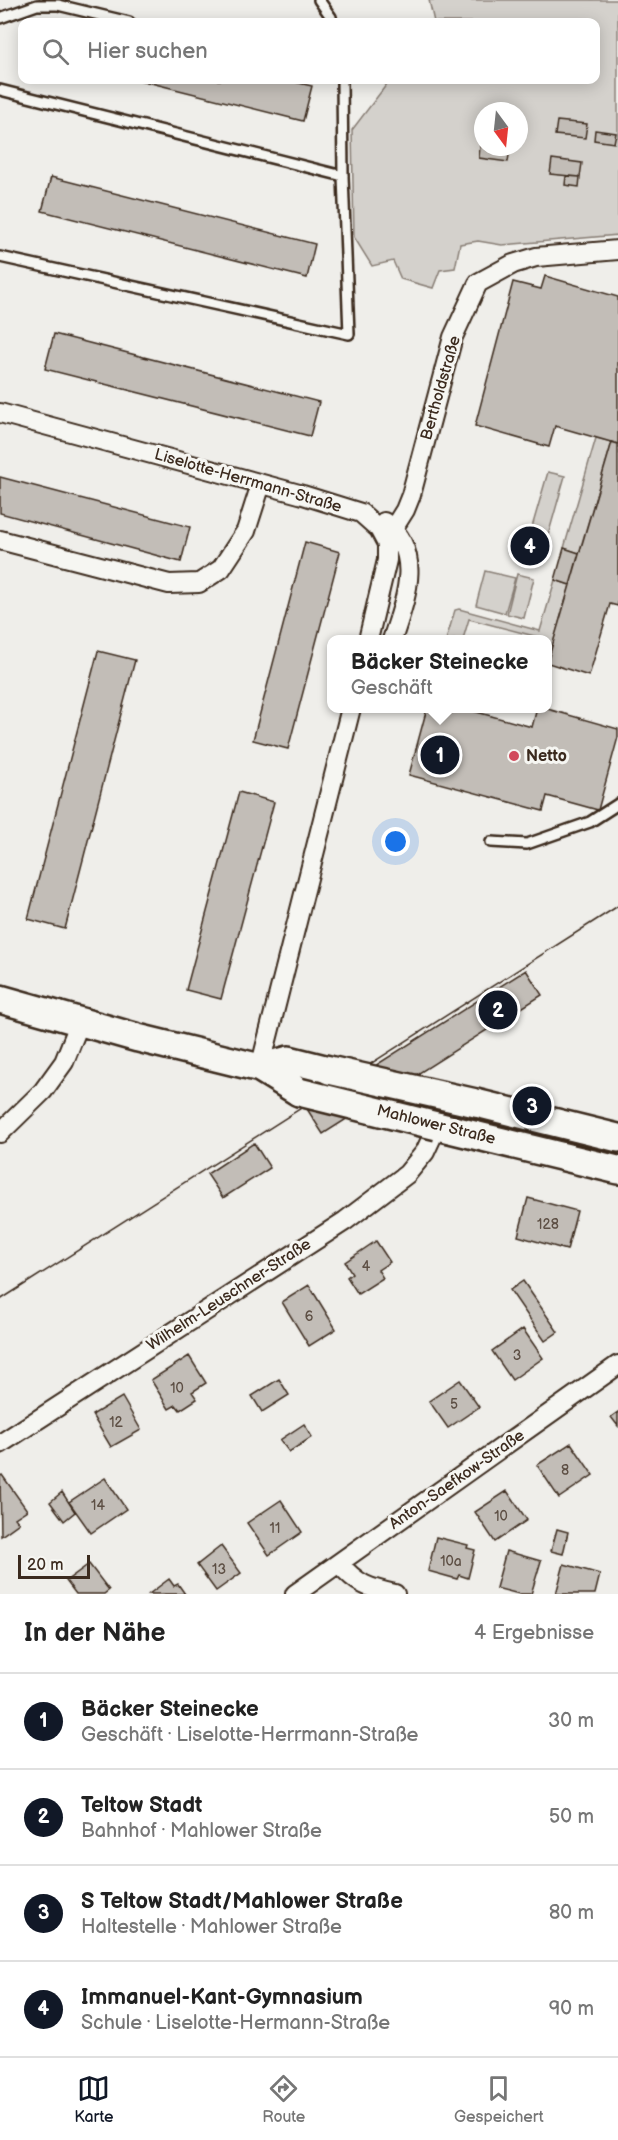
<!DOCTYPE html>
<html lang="de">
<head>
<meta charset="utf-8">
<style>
  :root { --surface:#fff; --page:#f2f2f2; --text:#222; --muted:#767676; --line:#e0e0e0; --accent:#111827 }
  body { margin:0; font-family:"Balsamiq Sans",sans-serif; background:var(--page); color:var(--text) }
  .compass { position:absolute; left:474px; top:102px; width:54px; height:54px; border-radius:50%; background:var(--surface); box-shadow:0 3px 15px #0003; rotate:165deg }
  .scale { position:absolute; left:18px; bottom:15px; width:72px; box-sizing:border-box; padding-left:6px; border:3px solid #3b2a1e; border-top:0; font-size:16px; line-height:21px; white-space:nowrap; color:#3b2a1e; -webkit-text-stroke:4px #f6f6f2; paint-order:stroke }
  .you { position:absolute; left:396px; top:842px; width:21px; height:21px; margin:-15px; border:4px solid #fff; border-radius:50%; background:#1a73e8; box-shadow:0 0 0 9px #1a73e833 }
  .badge { display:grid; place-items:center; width:39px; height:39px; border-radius:50%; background:var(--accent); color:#fff; font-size:20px; font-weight:700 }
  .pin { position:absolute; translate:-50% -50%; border:3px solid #fff; box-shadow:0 2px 6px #0006 }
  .popup { position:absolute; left:327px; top:635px; width:225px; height:78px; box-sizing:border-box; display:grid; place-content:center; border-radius:12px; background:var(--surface); filter:drop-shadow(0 2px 4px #0005); font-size:20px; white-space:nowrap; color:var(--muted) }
  .popup b { font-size:22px; color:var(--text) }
  .popup::after { content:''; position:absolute; left:50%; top:100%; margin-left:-12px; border:12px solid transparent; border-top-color:var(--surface) }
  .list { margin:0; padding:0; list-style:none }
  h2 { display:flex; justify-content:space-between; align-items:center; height:78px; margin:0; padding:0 24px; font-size:26px }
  h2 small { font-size:20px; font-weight:400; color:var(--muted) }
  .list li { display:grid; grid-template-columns:39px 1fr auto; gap:18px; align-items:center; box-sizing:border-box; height:96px; padding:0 24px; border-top:2px solid var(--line) }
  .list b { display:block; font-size:22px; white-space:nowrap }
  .list p { margin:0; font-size:20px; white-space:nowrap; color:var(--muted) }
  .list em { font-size:20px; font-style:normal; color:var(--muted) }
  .icon { flex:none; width:33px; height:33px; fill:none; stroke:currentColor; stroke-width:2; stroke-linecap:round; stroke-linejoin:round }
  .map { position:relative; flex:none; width:618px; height:1594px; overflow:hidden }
  .search { position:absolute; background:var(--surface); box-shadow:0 3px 15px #0003; left:18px; right:18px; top:18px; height:66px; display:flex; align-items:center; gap:15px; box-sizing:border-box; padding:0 21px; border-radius:12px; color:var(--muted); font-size:22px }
  .sheet { height:462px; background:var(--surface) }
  nav { display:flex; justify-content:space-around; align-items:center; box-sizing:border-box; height:84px; border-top:2px solid var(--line); background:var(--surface); font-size:16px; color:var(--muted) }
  nav a { display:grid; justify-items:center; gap:3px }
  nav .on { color:var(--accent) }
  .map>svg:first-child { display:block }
  .green { fill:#d4d1cc; stroke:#887e75; stroke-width:1.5; fill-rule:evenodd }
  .building { fill:#c2bdb7; stroke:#3b2a1e; stroke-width:1.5 }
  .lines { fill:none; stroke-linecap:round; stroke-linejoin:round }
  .lane-casing { stroke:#3b2a1e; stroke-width:14 }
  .street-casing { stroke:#3b2a1e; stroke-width:22 }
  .secondary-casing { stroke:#3b2a1e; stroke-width:32 }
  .lane { stroke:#f6f6f2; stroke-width:9 }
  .street { stroke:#f6f6f2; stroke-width:18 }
  .secondary { stroke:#f6f6f2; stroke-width:27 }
  .tram { stroke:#3b2a1e; stroke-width:1.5 }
  .secondary-bridge-casing { stroke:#3b2a1e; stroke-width:32; stroke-linecap:butt }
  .secondary-bridge { stroke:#f6f6f2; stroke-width:27 }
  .poi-dot { fill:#d1495b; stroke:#f6f6f2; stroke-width:2 }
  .labels { text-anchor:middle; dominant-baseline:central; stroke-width:6; stroke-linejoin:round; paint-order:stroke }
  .number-label { font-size:14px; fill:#5d4f44 }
  .street-label { font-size:16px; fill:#3b2a1e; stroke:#f6f6f2 }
  .poi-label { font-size:16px; font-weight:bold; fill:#3b2a1e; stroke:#f6f6f2; text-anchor:start }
</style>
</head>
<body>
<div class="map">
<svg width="618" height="1594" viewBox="0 0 618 1594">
  <rect width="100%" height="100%" fill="#efeeea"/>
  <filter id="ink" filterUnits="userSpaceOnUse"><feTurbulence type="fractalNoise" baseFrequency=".0167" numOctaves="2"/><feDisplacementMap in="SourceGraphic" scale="12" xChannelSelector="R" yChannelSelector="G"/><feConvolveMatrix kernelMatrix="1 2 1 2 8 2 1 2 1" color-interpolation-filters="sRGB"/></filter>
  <g filter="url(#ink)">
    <!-- green -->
    <path class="green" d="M429 0H618V235L502 245 478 241 460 244 455 268 440 270 433 288 401 279 393 261 372 266 354 237 352 130 390 80H596V22H434ZM483 111H519V147H483Z
      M596 438 612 442 579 553 564 548Z
      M548 472 565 476 547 539 530 534Z
      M485 571 515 578 505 613 476 605Z
      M517 574 534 578 524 618 507 614Z
      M555 580 570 585 548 660V640L537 639 538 637 469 619 463 639 446 640 455 610 459 609 540 631Z"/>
    <!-- building -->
    <path class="building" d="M139 80H286L312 86 303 121Z
      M557 121 587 124 585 138 555 135Z
      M595 130 616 133 614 143 594 140Z
      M481 134H483V147L510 148 508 162 479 158Z
      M552 159 582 163 580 177 550 174Z
      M566 176 580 177 579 187 565 185Z
      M51 177 315 244 307 278 42 211Z
      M545 276 618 297V444L555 426 549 447 475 426 513 282 541 289Z
      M54 334 319 402 310 436 45 369Z
      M612 442 618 444V606L610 604 589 676 548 663V660Z
      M0 477 190 527 181 562 0 513Z
      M305 542 340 552 288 749 253 740Z
      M564 548 579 553 570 585 555 580Z
      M98 651 135 660 65 929 28 919Z
      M427 708H462L532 727 537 708H544L618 729V737L598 810 547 796 543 811 409 775Z
      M239 792 274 802 221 999 186 990Z
      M526 970 542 995 323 1134 307 1109Z
      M254 1143 270 1168 223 1198 207 1174Z
      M528 1198 577 1211 567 1250 518 1236Z
      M376 1241 390 1262 378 1270 383 1278 358 1294 347 1277 352 1273 345 1262Z
      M523 1281 558 1332 545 1341 510 1290Z
      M309 1285 336 1329 309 1346 282 1302Z
      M523 1329 543 1358 512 1380 492 1351Z
      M189 1356 206 1383 192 1392 197 1399 180 1410 176 1405 169 1409 151 1380Z
      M279 1379 289 1395 262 1412 252 1396Z
      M460 1380 479 1407 448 1428 429 1401Z
      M122 1397 141 1430 111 1447 92 1415Z
      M618 1412V1426L611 1417Z
      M304 1424 312 1437 289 1452 280 1440Z
      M571 1443 593 1475 559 1498 537 1465Z
      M2 1475 27 1510 15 1518 19 1523 1 1536 0 1476Z
      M105 1478 126 1509 91 1533 69 1502Z
      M507 1491 527 1520 495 1542 475 1512Z
      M62 1492 75 1512 64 1521 50 1502Z
      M281 1500 302 1532 269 1555 247 1523Z
      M557 1529 568 1532 563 1554 551 1551Z
      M436 1537 468 1545 467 1548 475 1550 468 1578 459 1575 457 1579 428 1571Z
      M221 1546 241 1573 216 1591 197 1565Z
      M506 1551 541 1561 531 1594H519L496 1588Z
      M89 1564 109 1590 104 1594H76L66 1581Z
      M564 1564 600 1574 595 1594H556Z
      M169 1579 174 1586 178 1584 185 1594H149Z"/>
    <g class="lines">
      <defs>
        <path id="lane" d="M319 0 331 17 332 22
          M0 18 37 5H58L129 22
          M0 90 343 176
          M0 257 349 334 343 176 342 80
          M491 842 527 844 590 822 618 804"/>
        <path id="street" d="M0 413 303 495 361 513 379 529 387 544V560L368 640
          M384 522C425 552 405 600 392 640
          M393 529 405 510 411 495 453 337 478 283 513 264 536 257 618 250
          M0 540 169 584 199 583 221 569 246 531 261 484
          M260 1068 351 708
          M0 1133 43 1091 64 1062 80 1022
          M0 1444 345 1221 407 1174 425 1152 437 1126
          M339 1563C357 1585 369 1588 395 1594
          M295 1594 618 1365"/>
        <path id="secondary" d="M0 999 138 1038 260 1068 299 1092
          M260 1068 289 1060 329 1070
          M476 1103 618 1138
          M437 1126 618 1170"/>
      </defs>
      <!-- lane casing -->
      <use href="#lane" class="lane-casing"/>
      <!-- street casing -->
      <use href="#street" class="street-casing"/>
      <!-- secondary casing -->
      <use href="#secondary" class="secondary-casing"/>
      <!-- lane -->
      <use href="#lane" class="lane"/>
      <!-- street -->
      <use href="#street" class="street"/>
      <!-- secondary -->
      <use href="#secondary" class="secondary"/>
      <!-- tram -->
      <path class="tram" d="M0 1300 618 906"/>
      <defs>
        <path id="secondary-bridge" d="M329 1070 476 1103
          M299 1092 437 1126"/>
      </defs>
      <!-- secondary-bridge casing -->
      <use href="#secondary-bridge" class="secondary-bridge-casing"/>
      <!-- secondary-bridge -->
      <use href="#secondary-bridge" class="secondary-bridge"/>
    </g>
  </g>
  <!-- markers -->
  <circle class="poi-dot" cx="514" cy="756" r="6"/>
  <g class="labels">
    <!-- number labels -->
    <g class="number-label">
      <text x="548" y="1224">128</text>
      <text x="366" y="1266">4</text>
      <text x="309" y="1316">6</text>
      <text x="517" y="1355">3</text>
      <text x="177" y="1388">10</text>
      <text x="454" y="1404">5</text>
      <text x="116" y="1422">12</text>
      <text x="565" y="1470">8</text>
      <text x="98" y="1505">14</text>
      <text x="501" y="1516">10</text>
      <text x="275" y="1528">11</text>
      <text x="451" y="1561">10a</text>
      <text x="219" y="1569">13</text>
    </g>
    <!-- street labels -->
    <g class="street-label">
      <text transform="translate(441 388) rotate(-74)">Bertholdstraße</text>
      <text transform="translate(248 481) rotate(16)">Liselotte-Herrmann-Straße</text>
      <text transform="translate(436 1125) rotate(14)">Mahlower Straße</text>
      <text transform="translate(229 1295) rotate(-33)">Wilhelm-Leuschner-Straße</text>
      <text transform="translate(457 1480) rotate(-35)">Anton-Saefkow-Straße</text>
    </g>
    <!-- poi labels -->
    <g class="poi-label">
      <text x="526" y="756">Netto</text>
    </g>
  </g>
</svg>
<svg class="compass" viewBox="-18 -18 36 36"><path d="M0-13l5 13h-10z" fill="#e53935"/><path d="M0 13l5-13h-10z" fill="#767676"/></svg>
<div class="scale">20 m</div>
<div class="you"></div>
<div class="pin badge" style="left:440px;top:755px">1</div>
<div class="popup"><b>Bäcker Steinecke</b>Geschäft</div>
<div class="pin badge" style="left:498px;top:1010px">2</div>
<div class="pin badge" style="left:532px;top:1106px">3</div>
<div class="pin badge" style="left:530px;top:546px">4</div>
<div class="search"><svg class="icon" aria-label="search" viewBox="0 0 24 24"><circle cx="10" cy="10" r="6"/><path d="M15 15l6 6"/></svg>Hier suchen</div>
</div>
<section class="sheet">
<h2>In der Nähe<small>4 Ergebnisse</small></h2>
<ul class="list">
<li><span class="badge">1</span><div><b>Bäcker Steinecke</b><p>Geschäft · Liselotte-Herrmann-Straße</p></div><em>30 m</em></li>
<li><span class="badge">2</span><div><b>Teltow Stadt</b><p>Bahnhof · Mahlower Straße</p></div><em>50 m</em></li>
<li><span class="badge">3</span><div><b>S Teltow Stadt/Mahlower Straße</b><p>Haltestelle · Mahlower Straße</p></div><em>80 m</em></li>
<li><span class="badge">4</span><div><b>Immanuel-Kant-Gymnasium</b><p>Schule · Liselotte-Hermann-Straße</p></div><em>90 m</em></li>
</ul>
</section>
<nav>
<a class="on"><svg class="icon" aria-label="map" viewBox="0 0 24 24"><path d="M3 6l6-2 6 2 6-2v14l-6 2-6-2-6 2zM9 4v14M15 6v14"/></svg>Karte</a>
<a><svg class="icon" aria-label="directions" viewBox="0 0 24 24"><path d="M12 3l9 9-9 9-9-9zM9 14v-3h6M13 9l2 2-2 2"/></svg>Route</a>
<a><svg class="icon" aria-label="saved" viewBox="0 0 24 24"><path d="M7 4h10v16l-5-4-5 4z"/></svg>Gespeichert</a>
</nav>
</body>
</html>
